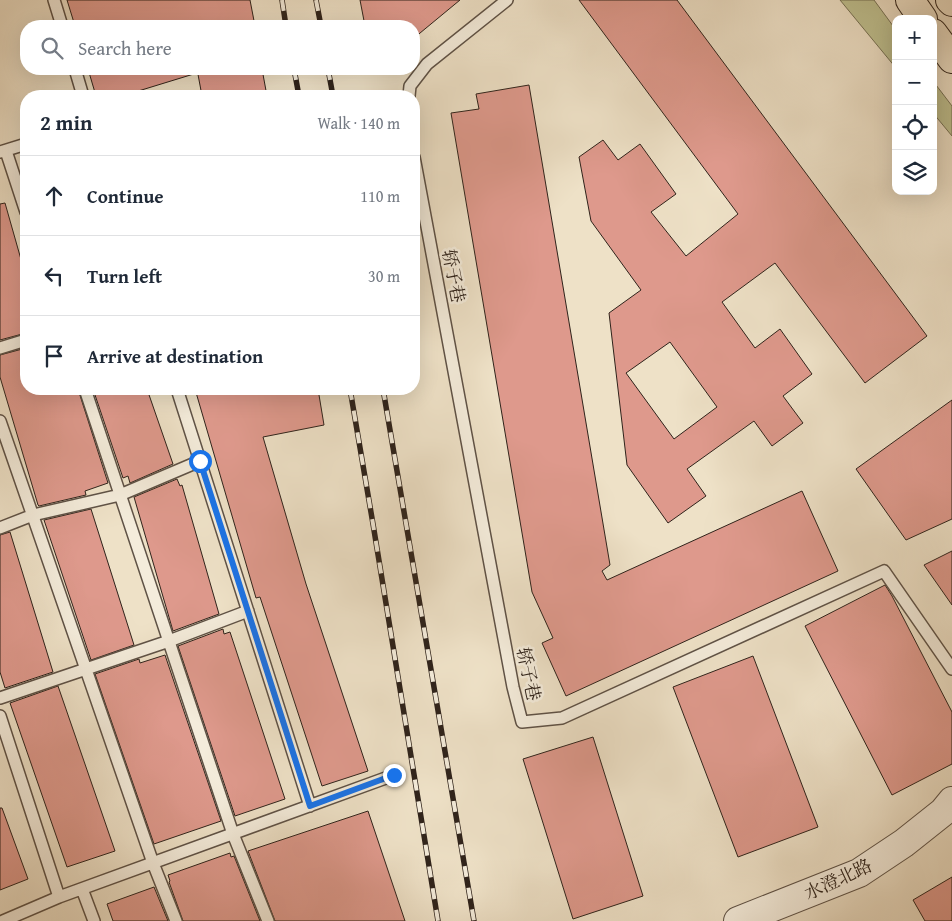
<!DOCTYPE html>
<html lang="en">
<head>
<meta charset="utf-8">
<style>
  :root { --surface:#fff; --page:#f2f2f3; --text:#1f2937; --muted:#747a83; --line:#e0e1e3 }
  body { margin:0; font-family:"Gentium Book Plus","Noto Serif SC",serif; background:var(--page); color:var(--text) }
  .controls { position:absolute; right:15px; top:15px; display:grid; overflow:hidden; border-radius:10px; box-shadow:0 5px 20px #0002 }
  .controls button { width:45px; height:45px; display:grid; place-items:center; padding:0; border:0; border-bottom:1px solid var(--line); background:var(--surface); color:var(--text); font:25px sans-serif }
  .stop { position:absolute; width:15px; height:15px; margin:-11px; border:4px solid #1a73e8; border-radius:50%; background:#fff }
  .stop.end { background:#1a73e8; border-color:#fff; box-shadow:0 1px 5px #0008 }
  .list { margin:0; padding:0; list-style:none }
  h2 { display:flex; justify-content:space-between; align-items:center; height:65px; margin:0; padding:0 20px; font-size:21px }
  h2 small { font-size:16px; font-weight:400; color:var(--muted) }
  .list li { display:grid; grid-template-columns:32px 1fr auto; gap:15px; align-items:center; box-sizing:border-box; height:80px; padding:0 20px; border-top:1px solid var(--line) }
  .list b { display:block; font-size:19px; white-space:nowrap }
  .list em { font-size:16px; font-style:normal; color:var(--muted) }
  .icon { flex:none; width:28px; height:28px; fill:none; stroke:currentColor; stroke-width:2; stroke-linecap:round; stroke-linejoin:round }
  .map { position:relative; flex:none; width:952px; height:921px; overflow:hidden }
  .search { position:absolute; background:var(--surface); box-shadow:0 5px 20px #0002; left:20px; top:20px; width:400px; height:55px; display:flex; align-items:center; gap:12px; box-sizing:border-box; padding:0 18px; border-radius:20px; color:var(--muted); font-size:19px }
  .panel { position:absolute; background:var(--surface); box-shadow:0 5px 20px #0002; left:20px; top:90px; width:400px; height:305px; border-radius:20px }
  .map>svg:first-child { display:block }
  .green { fill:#bfc191; stroke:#777256 }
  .building { fill:#de998c; stroke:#2f231b; fill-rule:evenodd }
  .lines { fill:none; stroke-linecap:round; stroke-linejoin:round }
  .service-casing { stroke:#5f5246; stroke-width:14 }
  .tertiary-casing { stroke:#5f5246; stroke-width:30 }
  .primary-casing { stroke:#2f231b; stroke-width:30 }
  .service { stroke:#f4ecdb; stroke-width:11 }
  .tertiary { stroke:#f4ecdb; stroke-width:28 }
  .primary { stroke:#eee1c7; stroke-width:28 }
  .rail-casing { stroke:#2f231b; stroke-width:5.5 }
  .rail { stroke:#f4ecdb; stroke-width:4; stroke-dasharray:11; stroke-linecap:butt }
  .route { stroke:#1a73e8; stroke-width:6 }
  .labels { text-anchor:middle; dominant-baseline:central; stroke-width:5; stroke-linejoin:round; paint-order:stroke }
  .street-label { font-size:18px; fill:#2f231b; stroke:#f4ecdb }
</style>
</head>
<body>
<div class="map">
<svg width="952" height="921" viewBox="0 0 952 921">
  <rect width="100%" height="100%" fill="#eee1c7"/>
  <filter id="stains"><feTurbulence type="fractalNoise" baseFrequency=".004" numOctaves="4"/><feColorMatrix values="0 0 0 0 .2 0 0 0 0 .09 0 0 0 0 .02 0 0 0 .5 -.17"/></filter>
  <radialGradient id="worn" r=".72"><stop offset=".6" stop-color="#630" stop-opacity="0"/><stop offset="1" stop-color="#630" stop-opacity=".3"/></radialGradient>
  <!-- green -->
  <path class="green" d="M840 0H874L896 30V68Z
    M933 81 952 106V136L933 113Z"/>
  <!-- building -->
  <path class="building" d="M67 0H250L255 26H75Z
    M360 0H460L414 38V26H365Z
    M579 0H677L927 336 865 383 775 263 722 302 755 348 780 329 812 374 783 396 803 423 772 446 754 421 687 469 706 496 668 523 627 465 609 313 641 290 591 221 579 157 603 140 618 160 640 144 676 194 651 212 686 256 738 214ZM670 342 717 407 674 439 626 373Z
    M88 69H196L197 73 122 96H96Z
    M197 69H262L267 96H202Z
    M529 85 610 565 602 571 607 580 802 491 838 571 566 696 542 643 553 638 532 592 451 113 479 109 476 94Z
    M5 203 26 277V333L0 340V204Z
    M26 348V389H78L108 483 85 491 86 495 39 506 38 505 0 377V355Z
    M93 389H147L173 464 130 483 128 476 123 478Z
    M195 389H318L324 425 263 437 306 584 368 771 322 786 260 597 256 598Z
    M952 400V519L906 540 856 469Z
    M177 479 180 486 182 485 219 614 173 631 134 497Z
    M91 509 134 645 91 660 44 520Z
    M10 532 53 672 5 688 0 672V535Z
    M952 551V605L924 565Z
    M885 585 892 596 952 712V764L892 795 805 626Z
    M223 629 224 634 230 632 285 799 235 816 178 646Z
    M165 655 221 821 154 844 95 674 139 659 140 663Z
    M753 656 818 827 738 857 673 687Z
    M58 686 115 851 67 867 10 703Z
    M593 737 643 896 573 919 523 759Z
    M0 808H2L28 879 0 890Z
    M368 811 405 921H275L248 851Z
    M230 853 231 857 234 856 260 921H183L169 882 170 881 168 875Z
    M952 877V921H925L913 900Z
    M154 887 168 921H113L107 904Z"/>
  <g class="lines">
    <defs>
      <path id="service" d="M54 0 62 26
        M75 69 83 96
        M409 96 410 86 427 64 507 0
        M6 151 26 212
        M0 152 26 144
        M414 157 513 687 522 722 562 718 884 571 952 669
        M0 348 26 340
        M85 389 233 834 268 921
        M177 389 310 806
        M0 421 153 863 176 921
        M0 528 33 515 120 495 200 461
        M0 698 169 641 248 611
        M0 716 59 897 3 921
        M82 889 94 921
        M59 897 394 775"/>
      <path id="tertiary" d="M738 921 859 873 904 843 943 812 952 801"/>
      <path id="primary" d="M910 0 923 19
        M950 0 952 2
        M933 33 952 59"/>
    </defs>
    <!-- service casing -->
    <use href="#service" class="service-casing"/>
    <!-- tertiary casing -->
    <use href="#tertiary" class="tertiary-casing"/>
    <!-- primary casing -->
    <use href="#primary" class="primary-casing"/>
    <!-- service -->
    <use href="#service" class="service"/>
    <!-- tertiary -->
    <use href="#tertiary" class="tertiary"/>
    <!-- primary -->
    <use href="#primary" class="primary"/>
    <defs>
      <path id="rail" d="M282 0 286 26
        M316 0 321 26
        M294 69 299 96
        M328 69 333 96
        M350 389 373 524 438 921
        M383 389 474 921"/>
    </defs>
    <!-- rail casing -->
    <use href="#rail" class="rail-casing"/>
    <!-- rail -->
    <use href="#rail" class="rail"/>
  </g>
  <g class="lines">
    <!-- route -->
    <path class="route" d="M200 461 310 806 394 775"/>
  </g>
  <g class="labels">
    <!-- street labels -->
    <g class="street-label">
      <text transform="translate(454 276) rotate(79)">轿子巷</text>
      <text transform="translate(529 674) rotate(78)">轿子巷</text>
      <text transform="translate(838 879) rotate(-25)">水澄北路</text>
    </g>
  </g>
  <rect width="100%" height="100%" filter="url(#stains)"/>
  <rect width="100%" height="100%" fill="url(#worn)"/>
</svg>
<div class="controls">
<button>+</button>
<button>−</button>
<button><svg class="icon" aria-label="locate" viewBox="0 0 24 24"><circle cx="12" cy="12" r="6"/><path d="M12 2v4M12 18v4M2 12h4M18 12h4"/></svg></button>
<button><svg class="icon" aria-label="layers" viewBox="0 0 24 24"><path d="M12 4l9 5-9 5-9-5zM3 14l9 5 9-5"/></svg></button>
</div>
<div class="stop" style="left:200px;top:461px"></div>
<div class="stop end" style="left:394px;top:775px"></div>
<div class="search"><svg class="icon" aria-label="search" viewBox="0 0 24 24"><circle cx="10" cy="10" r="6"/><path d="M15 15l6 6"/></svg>Search here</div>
<section class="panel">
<h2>2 min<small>Walk · 140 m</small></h2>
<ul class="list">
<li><svg class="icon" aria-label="ahead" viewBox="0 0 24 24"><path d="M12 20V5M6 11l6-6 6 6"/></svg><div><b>Continue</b></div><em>110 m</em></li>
<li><svg class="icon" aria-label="left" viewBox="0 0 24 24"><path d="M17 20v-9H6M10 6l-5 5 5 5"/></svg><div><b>Turn left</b></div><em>30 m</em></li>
<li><svg class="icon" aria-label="arrive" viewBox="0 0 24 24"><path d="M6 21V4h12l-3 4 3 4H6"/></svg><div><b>Arrive at destination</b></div></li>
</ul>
</section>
</div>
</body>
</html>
